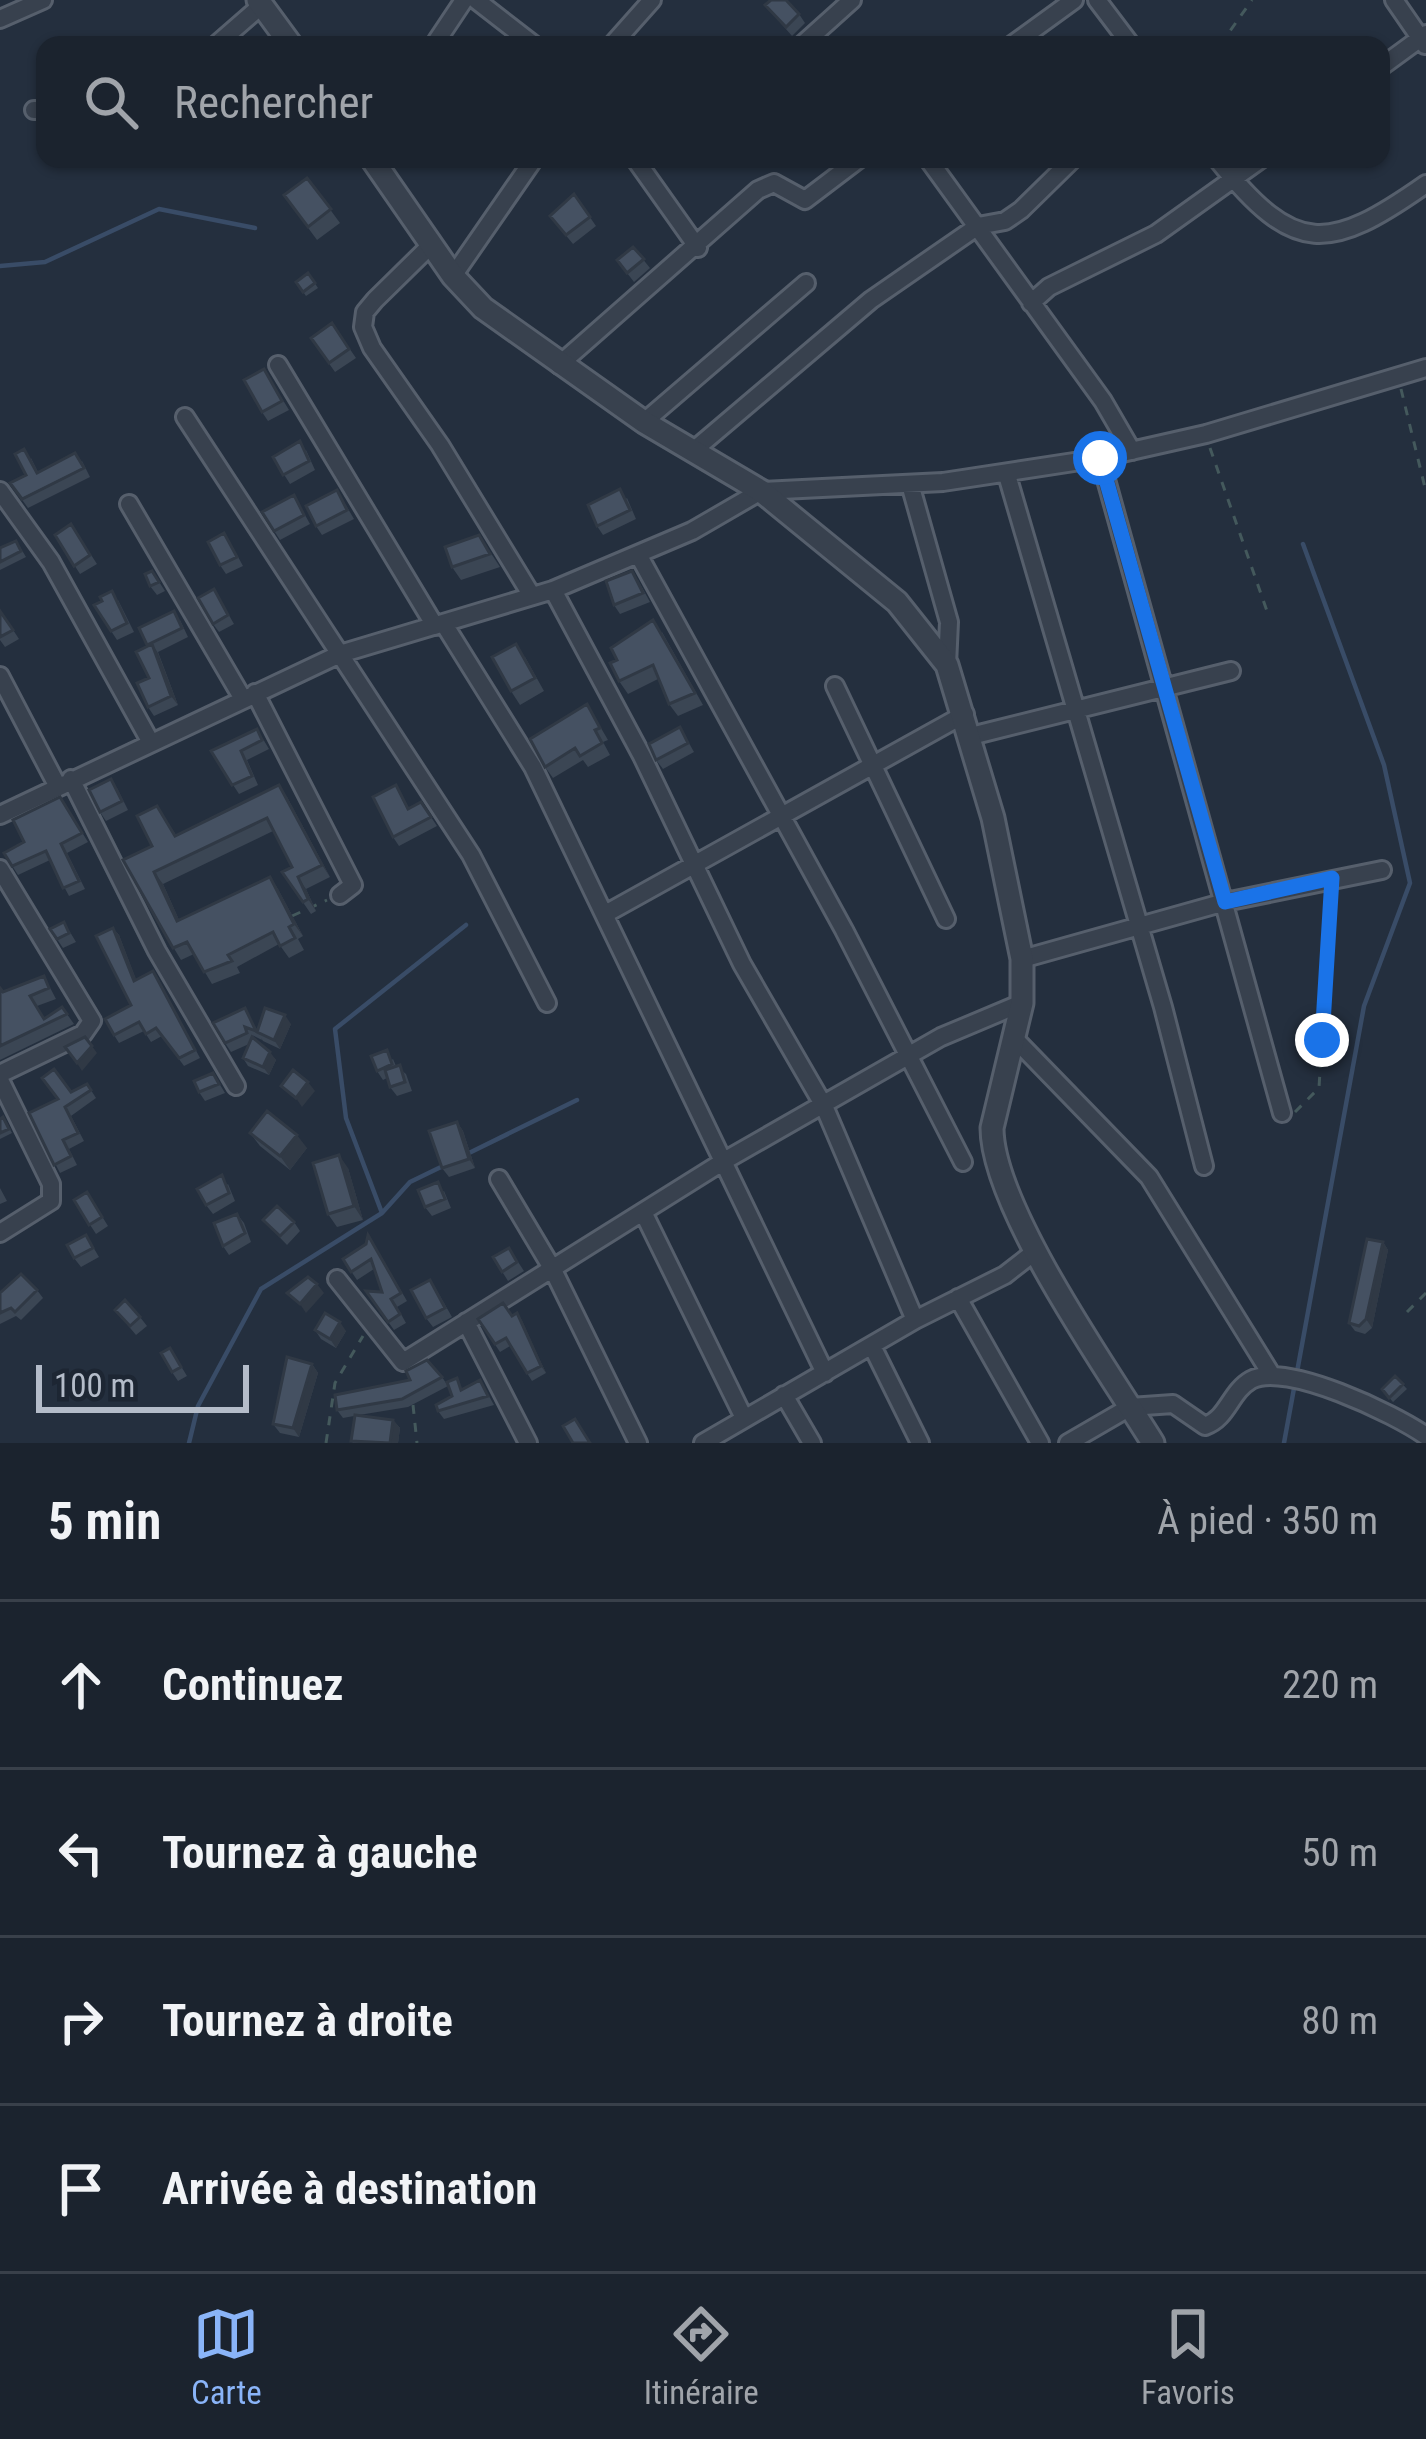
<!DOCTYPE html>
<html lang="fr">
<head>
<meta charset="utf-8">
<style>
  :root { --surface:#1b232e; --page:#282f3a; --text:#f1f3f6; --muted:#a0a4aa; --line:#39404a; --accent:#8ab4f8 }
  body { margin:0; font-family:"Roboto Condensed",sans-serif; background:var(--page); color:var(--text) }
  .scale { position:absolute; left:36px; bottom:30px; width:213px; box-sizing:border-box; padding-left:12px; border:6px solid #b4bcc9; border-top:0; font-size:33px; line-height:42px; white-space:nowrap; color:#b4bcc9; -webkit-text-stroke:9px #1d2633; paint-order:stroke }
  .stop { position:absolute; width:36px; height:36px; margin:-27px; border:9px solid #1a73e8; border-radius:50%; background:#fff }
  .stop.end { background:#1a73e8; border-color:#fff; box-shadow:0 3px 12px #0008 }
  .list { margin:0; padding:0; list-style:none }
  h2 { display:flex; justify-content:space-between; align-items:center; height:156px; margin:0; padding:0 48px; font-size:51px }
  h2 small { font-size:39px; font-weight:400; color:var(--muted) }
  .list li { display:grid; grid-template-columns:78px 1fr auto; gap:36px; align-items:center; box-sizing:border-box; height:168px; padding:0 48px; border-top:3px solid var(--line) }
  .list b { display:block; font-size:45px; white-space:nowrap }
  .list em { font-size:39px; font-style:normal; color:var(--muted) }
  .icon { flex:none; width:66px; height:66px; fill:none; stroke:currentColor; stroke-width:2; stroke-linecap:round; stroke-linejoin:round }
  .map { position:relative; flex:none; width:1426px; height:1443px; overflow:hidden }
  .search { position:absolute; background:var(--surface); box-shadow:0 3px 9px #0004; left:36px; right:36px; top:36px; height:132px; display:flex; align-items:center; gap:30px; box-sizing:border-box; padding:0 42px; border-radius:24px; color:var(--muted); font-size:45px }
  .sheet { height:828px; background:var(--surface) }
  nav { display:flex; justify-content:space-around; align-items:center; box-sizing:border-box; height:168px; border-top:3px solid var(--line); background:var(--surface); font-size:33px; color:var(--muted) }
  nav a { display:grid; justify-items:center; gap:6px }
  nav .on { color:var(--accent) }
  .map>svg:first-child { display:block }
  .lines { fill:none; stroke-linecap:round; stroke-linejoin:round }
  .stream { stroke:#394c67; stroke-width:4.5 }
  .minor-casing { stroke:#565f6c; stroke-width:22 }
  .tertiary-casing { stroke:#565f6c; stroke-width:27 }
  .path { stroke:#44595c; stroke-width:3; stroke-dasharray:9 9; stroke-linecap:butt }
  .minor { stroke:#38414e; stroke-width:16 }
  .tertiary { stroke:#38414e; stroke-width:21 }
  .wall { fill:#3b4654 }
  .shaded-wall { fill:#303945 }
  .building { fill:#455162; stroke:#303945; stroke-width:3 }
  .route { stroke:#1a73e8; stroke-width:15 }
</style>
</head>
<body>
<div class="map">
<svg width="1426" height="1443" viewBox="0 0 1426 1443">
  <rect width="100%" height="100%" fill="#242f3e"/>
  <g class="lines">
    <!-- stream -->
    <path class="stream" d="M0 266 45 262 159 209 255 228
      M469 1153 577 1100
      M382 1213 346 1118 335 1029 466 925
      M189 1443 198 1406 261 1289 382 1213 410 1182 443 1166
      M1284 1443 1364 1006 1410 883 1384 765 1303 544"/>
    <defs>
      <path id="minor" d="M476 0 534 45
        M1097 0 1131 45
        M1394 0 1425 45
        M0 19 43 0
        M216 45 262 5
        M434 45 464 0
        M612 45 652 0
        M802 45 852 0
        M1012 45 1074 0
        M1381 67 1426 34
        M34 110H45
        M635 159 698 248
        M928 159 1103 401 1132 451
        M1217 159C1295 257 1329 252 1426 184
        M431 245 375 300 365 312 363 327 372 348 440 445 532 596
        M453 276 534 159
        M1031 303 1049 287 1156 234 1261 159
        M278 365 435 626
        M559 365 758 190 774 183 805 200 859 159
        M185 417 471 855 547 1003
        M644 422 806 283
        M693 451 871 300 978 226 1005 221 1021 210 1073 159
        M1100 458 1282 1113
        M1007 475 1163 1007 1204 1166
        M910 484 949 622 947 665
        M0 491 51 562 150 741
        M129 504 243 699
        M639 556 844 930 963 1162
        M553 590 642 756 742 964 824 1106 915 1320
        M444 624 533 767 825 1373
        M0 676 57 785
        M835 686 946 919
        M255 693 353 885 340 895
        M971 736 1231 671
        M71 779 157 951 236 1086
        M0 815 340 654 553 590 692 531 761 491 943 482 1100 458 1206 434 1426 368
        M0 869 92 1021 83 1034 0 1074
        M607 913 965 714
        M1022 959 1225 902 1382 870
        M1014 1038 1149 1177 1271 1374
        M0 1080 51 1184V1201L0 1233
        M499 1179 552 1268 638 1443
        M643 1212 743 1416
        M337 1279 403 1362 724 1161 941 1037 1022 1003
        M958 1298 1040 1443
        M466 1322 528 1443
        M872 1346 920 1443
        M784 1395 812 1443
        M703 1443 915 1320 1005 1275 1037 1250
        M1068 1443 1130 1407 1173 1404 1205 1426C1228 1418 1230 1392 1251 1380 1285 1361 1395 1414 1426 1436"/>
      <path id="tertiary" d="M258 0 291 45
        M372 159 453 276 483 308 644 422 761 491 897 602 947 665 993 818 1022 959V1003L992 1128C992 1207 1109 1372 1153 1443"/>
    </defs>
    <!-- minor casing -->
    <use href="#minor" class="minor-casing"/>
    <!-- tertiary casing -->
    <use href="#tertiary" class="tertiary-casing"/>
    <!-- path -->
    <path class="path" d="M1220 45 1252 0
      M1401 389 1426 492
      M1210 448 1267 611
      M292 916 327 900
      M1295 1112 1319 1088 1330 898
      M1407 1312 1426 1293
      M413 1405 417 1443
      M326 1443 335 1383 363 1336"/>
    <!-- minor -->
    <use href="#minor" class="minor"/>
    <!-- tertiary -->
    <use href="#tertiary" class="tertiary"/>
  </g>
  <!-- wall -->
  <path class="wall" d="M765 5 799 14 805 23 792 36Z
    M307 178 340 223 317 240 284 195Z
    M574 194 596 226 573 244 550 216Z
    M633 247 650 268 634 282 617 260Z
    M308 273 318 288 306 296 296 282Z
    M332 323 356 358 335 372 311 338Z
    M264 369 289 410 268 421 262 412Z
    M306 450 315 470 290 484 273 457Z
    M31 458 38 472 82 461 90 477 28 508 10 483 26 475Z
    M337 490 354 519 322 535 316 526Z
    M294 495 310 524 280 540 262 512Z
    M627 498 636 519 603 535 597 526Z
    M71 524 97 564 80 574 55 535Z
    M479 535 500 567 461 580 452 567Z
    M230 542 243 566 226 574 220 565Z
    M20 547 26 557 0 570V548Z
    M152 571 165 591 157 595 150 586Z
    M638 580 650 602 620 614 614 605Z
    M214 589 234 624 219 632 213 624Z
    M118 600 134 632 117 640 94 605Z
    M0 610 19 639 5 647 0 640Z
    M180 620 188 637 158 652 178 705 154 716 148 707V646Z
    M662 632 703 705 678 716 669 704 658 679 628 694 619 681Z
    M525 657 544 691 520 705 511 691Z
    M587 704 608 740 603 742 610 755 588 767 583 760 553 778 545 767Z
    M680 727 694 752 663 769 656 760Z
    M257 729 269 749 247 760 258 785 239 794 211 751Z
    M396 785 409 808 421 802 437 826 399 846 393 837Z
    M117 788 128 810 106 821 100 812Z
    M60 797 88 842 67 853 85 889 69 896 50 860 18 875 4 853 24 842Z
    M287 797 330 877 306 889 316 911 311 914 282 872 292 867 273 831 163 884 179 920 270 877 278 889 303 936 298 939 304 950 289 958 279 944 237 967 240 973 212 984 194 954 181 960 134 882 152 846 157 806 176 835Z
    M64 922 76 942 63 948 50 929Z
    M113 928 119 935 136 980 158 978 200 1058 184 1066 162 1036 151 1042 144 1031 119 1043 114 1035 131 1005Z
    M44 976 56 999 37 1006 44 1018 62 1007 74 1024 0 1060V987L3 992Z
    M245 1008 257 1030 291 1024 280 1049 263 1041 261 1038 262 1040 252 1035 276 1060 269 1075 248 1066 243 1058 249 1044 231 1052 225 1043Z
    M393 1059 396 1066 406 1074 412 1091 397 1096 390 1087 387 1078 383 1080 377 1071Z
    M213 1073 225 1093 205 1101 199 1092Z
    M87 1084 96 1098 71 1116 84 1141 69 1149 77 1165 60 1173 29 1113Z
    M3 1117 12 1133 0 1139V1119Z
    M457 1122 463 1131 475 1168 449 1177 442 1168Z
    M250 1133 307 1148 290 1170 260 1146Z
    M348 1168 363 1220 337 1227 328 1214Z
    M228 1184 235 1201 213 1214 206 1205Z
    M0 1188 7 1201 0 1204Z
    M444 1191 451 1208 432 1216 425 1207Z
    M87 1192 108 1226 96 1234 74 1200Z
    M237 1214 244 1223 251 1242 229 1255 223 1246Z
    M263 1220 294 1222 300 1231 287 1245Z
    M86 1235 99 1257 81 1267 74 1258Z
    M1383 1242 1388 1250 1372 1328 1365 1334 1355 1331 1349 1323Z
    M374 1244 407 1301 397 1307 406 1323 394 1330 366 1291 382 1292 374 1269 357 1280 343 1259Z
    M509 1248 524 1271 508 1281 493 1257Z
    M436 1289 452 1317 433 1327 426 1318Z
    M37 1290 43 1298 21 1320 16 1316 0 1324V1293Z
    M115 1310 140 1317 147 1326 136 1335Z
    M517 1313 546 1373 532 1381 510 1346 500 1352 478 1319 512 1316Z
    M315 1330 346 1331 336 1348 321 1339Z
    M170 1348 187 1376 178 1381 172 1372Z
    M312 1364 318 1373 299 1437 280 1433 273 1424Z
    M1395 1376 1407 1389 1393 1402 1385 1393Z
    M442 1377 448 1386 408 1407 359 1415 393 1420 400 1428 398 1443H353L351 1441 354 1416 343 1418 337 1410Z
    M480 1380 494 1405 444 1419 438 1411 464 1389Z"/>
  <!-- shaded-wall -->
  <path class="shaded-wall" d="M152 644 158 653 178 705 171 696Z
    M279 785 287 797 330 877 322 865Z
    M154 872 163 884 185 933 177 921Z
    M270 877 278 889 303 936 294 924Z
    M298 877 306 889 316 911 308 899Z
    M113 928 119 935 140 989 134 981Z
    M285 1015 291 1024 280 1049 274 1040Z
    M92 1046 97 1053 82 1071 77 1063Z
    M270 1052 276 1060 269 1075 263 1067Z
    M308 1082 315 1091 302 1107 296 1098Z
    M457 1122 463 1131 475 1168 469 1159Z
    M297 1135 307 1148 290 1170 280 1156Z
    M339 1155 348 1168 363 1220 354 1206Z
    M1383 1242 1388 1250 1372 1328 1366 1319Z
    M317 1284 324 1293 306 1313 300 1304Z
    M517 1313 522 1320 546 1373 541 1366Z
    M340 1322 346 1331 336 1348 330 1339Z
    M312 1364 318 1373 299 1437 293 1428Z
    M393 1420 400 1428 398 1443H390Z"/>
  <!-- building -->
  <path class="building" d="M771 0H786L799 14 786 27 765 5Z
    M307 178 331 209 308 227 284 195Z
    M574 194 590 217 566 235 550 216Z
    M633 247 644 259 627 273 617 260Z
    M308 273 315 283 303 292 296 282Z
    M332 323 349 349 329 363 311 338Z
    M264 369 282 401 262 412 244 380Z
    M300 441 309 461 283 475 273 457Z
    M24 449 37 473 75 453 84 468 22 499 10 483 26 475 15 454Z
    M620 489 630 510 597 526 588 505Z
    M337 490 347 510 316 526 306 506Z
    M294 495 304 515 274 531 262 512Z
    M71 524 90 555 74 566 55 535Z
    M224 533 237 557 220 565 208 542Z
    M479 535 490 554 452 567 445 547Z
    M16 541 21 551 0 562V548Z
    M152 571 159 582 150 586 145 574Z
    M632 571 643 593 614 605 606 581Z
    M214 589 228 615 213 624 198 598Z
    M112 591 127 623 111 631 94 605 102 601 100 597Z
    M0 611 13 630 0 637Z
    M174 611 182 628 147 645 139 628Z
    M653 620 695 693 669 704 653 665 619 681 610 663 617 660 611 648Z
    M152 644 171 696 148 707 137 683 149 678 136 652Z
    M516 644 535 678 511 691 492 657Z
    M587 704 600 728 595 730 602 743 580 756 575 748 545 767 530 739Z
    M680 727 688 743 656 760 649 744Z
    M257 729 262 740 241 751 252 776 232 785 211 751Z
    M111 779 122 801 100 812 89 790Z
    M279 785 322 865 298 877 308 899 303 902 282 872 292 867 267 818 154 872 177 921 270 877 294 924 289 927 295 938 280 946 273 932 228 955 232 961 204 972 187 942 173 948 123 860 152 846 137 816 157 806 175 836Z
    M396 785 408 809 421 802 431 817 393 837 373 797Z
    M60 797 82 833 61 844 79 881 63 888 46 851 12 866 4 853 24 842 13 820Z
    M64 922 69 933 57 939 50 929Z
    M113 928 134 981 153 971 195 1050 179 1058 156 1028 146 1034 139 1022 114 1035 105 1019 131 1005 96 936Z
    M44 976 49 988 30 996 44 1019 62 1007 67 1014 0 1046V988L3 992Z
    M245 1008 256 1031 245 1027 247 1033 225 1043 213 1023Z
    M265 1008 285 1015 274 1040 257 1032Z
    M85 1037 92 1046 77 1063 65 1047Z
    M252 1037 270 1052 263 1067 243 1058Z
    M387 1050 392 1064 377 1071 371 1056Z
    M400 1065 405 1082 390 1087 385 1070Z
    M54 1069 71 1092 87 1084 91 1090 65 1107 78 1133 63 1140 71 1156 54 1165 29 1113 58 1099 42 1078Z
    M293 1070 308 1082 296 1098 281 1086Z
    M213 1073 219 1084 199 1092 194 1081Z
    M267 1111 297 1135 280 1156 250 1133Z
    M3 1117 9 1129 0 1133V1119Z
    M457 1122 469 1159 442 1168 429 1131Z
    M339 1155 354 1206 328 1214 313 1163Z
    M222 1175 229 1193 206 1205 197 1189Z
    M438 1182 445 1199 425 1207 418 1190Z
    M87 1192 102 1217 89 1225 74 1200Z
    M277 1206 294 1222 280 1236 263 1220Z
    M237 1214 245 1233 223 1246 214 1223Z
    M86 1235 93 1248 74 1258 67 1245Z
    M368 1235 401 1293 391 1299 400 1314 388 1322 366 1291 382 1292 371 1259 351 1272 343 1259 366 1244Z
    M1367 1239 1383 1242 1366 1319 1359 1326 1349 1323Z
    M509 1248 517 1262 502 1272 493 1257Z
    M21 1274 37 1290 15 1312 11 1308 0 1313V1293Z
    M308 1277 317 1284 300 1304 287 1293Z
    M430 1280 445 1308 426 1318 411 1290Z
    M125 1300 140 1317 130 1326 115 1310Z
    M503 1303 512 1316 517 1313 541 1366 527 1373 506 1338 495 1344 478 1319Z
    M325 1313 340 1322 330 1339 315 1330Z
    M170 1348 181 1367 172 1372 161 1353Z
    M287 1357 312 1364 293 1428 273 1424Z
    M427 1360 442 1377 402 1399 337 1410 335 1395 410 1380 406 1371Z
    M1395 1376 1403 1384 1389 1398 1382 1389Z
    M457 1378 461 1390 480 1380 488 1396 438 1411 436 1405 452 1396 447 1382Z
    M355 1415 393 1420 390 1443 351 1441Z
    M575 1419 590 1443H573L563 1426Z"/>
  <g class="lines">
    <!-- route -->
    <path class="route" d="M1100 458 1225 902 1332 878 1322 1040"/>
  </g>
</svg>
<div class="scale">100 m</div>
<div class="stop" style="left:1100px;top:458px"></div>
<div class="stop end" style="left:1322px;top:1040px"></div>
<div class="search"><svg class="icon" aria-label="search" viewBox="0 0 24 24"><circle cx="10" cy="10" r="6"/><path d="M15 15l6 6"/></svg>Rechercher</div>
</div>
<section class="sheet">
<h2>5 min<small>À pied · 350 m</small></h2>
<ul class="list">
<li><svg class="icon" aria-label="ahead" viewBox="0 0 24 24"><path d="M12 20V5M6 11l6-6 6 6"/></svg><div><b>Continuez</b></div><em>220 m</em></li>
<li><svg class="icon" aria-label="left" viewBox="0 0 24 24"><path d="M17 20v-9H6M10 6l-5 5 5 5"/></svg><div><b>Tournez à gauche</b></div><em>50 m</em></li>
<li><svg class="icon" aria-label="right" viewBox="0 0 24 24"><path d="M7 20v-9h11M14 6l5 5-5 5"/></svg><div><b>Tournez à droite</b></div><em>80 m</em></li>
<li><svg class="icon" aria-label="arrive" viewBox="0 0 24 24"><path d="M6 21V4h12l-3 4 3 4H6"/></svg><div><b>Arrivée à destination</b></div></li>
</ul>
</section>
<nav>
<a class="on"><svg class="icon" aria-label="map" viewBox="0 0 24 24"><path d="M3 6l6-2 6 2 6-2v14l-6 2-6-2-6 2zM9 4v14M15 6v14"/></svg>Carte</a>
<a><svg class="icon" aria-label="directions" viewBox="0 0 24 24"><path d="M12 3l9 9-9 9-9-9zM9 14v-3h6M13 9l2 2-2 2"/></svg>Itinéraire</a>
<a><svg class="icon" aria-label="saved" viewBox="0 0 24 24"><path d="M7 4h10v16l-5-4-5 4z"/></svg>Favoris</a>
</nav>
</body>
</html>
